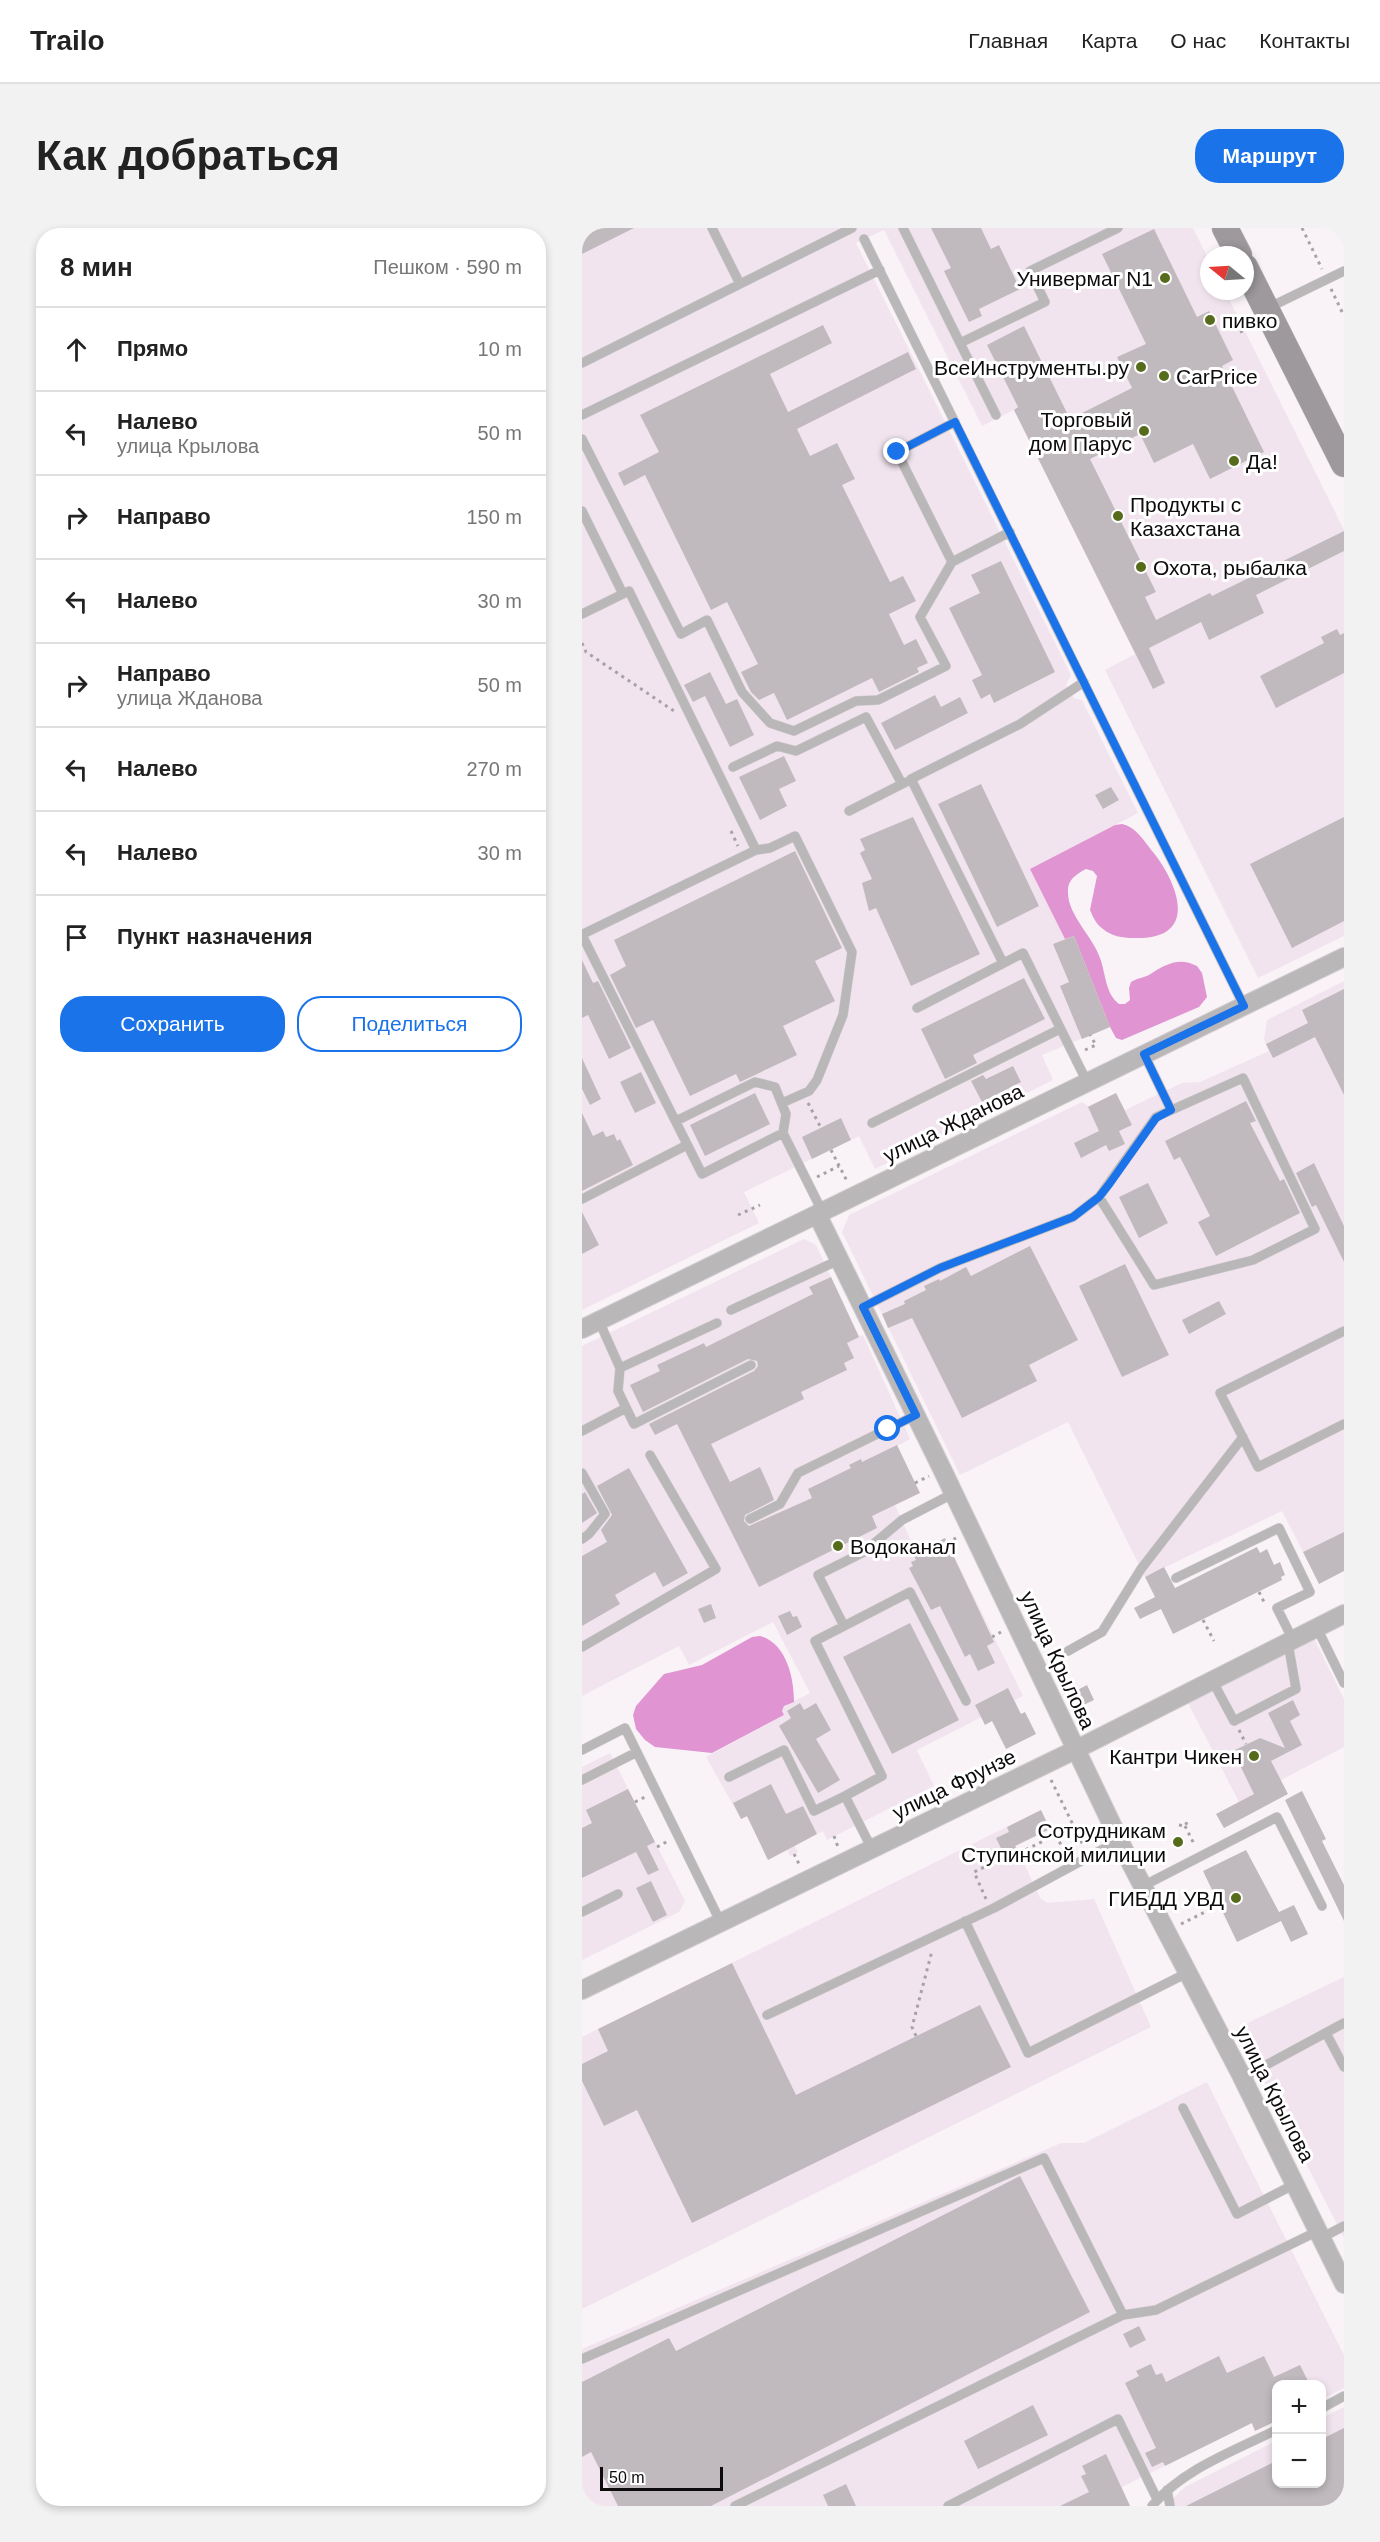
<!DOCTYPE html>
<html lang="ru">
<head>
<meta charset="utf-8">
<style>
  :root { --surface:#fff; --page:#f2f2f2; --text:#222; --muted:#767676; --line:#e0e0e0; --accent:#1a73e8 }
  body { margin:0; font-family:Helvetica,sans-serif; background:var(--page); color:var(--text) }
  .controls { position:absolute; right:18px; bottom:18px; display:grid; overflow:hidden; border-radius:12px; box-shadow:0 3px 9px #0003 }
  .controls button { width:54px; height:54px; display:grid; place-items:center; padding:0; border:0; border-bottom:2px solid var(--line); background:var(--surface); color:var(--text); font:30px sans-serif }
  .compass { position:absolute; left:618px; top:18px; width:54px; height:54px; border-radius:50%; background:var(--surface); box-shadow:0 3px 9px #0003; rotate:288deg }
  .scale { position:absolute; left:18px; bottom:15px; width:123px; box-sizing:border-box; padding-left:6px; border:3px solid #0d0b0c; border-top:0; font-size:16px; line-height:21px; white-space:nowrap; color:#0d0b0c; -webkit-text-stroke:4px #fff; paint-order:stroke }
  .stop { position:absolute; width:18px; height:18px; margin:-14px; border:4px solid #1a73e8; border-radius:50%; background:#fff }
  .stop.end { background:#1a73e8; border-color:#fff; box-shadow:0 2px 6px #0008 }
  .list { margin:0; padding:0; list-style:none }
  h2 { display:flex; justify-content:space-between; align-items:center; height:78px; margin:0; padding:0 24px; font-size:26px }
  h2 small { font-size:20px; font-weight:400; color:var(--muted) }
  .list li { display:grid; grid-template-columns:39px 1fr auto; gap:18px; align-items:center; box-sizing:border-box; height:84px; padding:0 24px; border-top:2px solid var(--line) }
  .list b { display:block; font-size:22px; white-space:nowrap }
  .list p { margin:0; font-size:20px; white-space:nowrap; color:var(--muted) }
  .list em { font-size:20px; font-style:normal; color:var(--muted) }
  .actions { display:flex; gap:12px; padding:18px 24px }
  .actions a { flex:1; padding:14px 0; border:2px solid var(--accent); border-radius:24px; text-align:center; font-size:21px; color:var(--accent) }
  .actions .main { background:var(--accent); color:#fff }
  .icon { flex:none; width:33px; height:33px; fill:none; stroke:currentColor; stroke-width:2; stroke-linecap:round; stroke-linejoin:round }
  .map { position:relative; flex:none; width:762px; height:2278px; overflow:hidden; border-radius:24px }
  header { display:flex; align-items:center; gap:36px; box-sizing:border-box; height:84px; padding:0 30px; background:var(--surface); border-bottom:2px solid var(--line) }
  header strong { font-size:28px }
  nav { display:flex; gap:33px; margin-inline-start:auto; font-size:21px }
  .intro { display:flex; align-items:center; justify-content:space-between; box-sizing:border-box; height:144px; padding:0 36px }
  h1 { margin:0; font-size:42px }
  .button { padding:15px 27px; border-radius:24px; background:var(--accent); color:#fff; font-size:21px; font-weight:700 }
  main { display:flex; gap:36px; padding:0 36px }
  aside { flex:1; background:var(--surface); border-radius:24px; box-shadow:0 3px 9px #0003 }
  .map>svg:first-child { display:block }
  .built { fill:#f1e4ee }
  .forest { fill:#e094d2 }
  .building { fill:#c0babe }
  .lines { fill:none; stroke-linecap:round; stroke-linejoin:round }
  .service-casing { stroke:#d3ced1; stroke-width:10 }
  .minor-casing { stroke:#d3ced1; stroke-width:20 }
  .secondary-casing { stroke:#d3ced1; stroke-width:27 }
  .path { stroke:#a7a2a5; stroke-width:3; stroke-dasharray:3 4.5; stroke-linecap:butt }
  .service { stroke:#bab7b9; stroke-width:9 }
  .minor { stroke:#bab7b9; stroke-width:18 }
  .secondary { stroke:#9d999c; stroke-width:26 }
  .route { stroke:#1a73e8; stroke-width:8 }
  .poi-dot { fill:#566c1c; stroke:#fff; stroke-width:2 }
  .labels { text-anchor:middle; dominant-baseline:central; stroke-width:6; stroke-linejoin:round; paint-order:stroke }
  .poi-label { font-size:21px; fill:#0d0b0c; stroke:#fff; text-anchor:end }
  .street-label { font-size:21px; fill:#0d0b0c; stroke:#fff }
</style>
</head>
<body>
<header>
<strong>Trailo</strong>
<nav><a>Главная</a><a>Карта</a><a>О нас</a><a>Контакты</a></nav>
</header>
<div class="intro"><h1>Как добраться</h1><a class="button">Маршрут</a></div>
<main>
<aside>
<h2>8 мин<small>Пешком · 590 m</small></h2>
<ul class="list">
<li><svg class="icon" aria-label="ahead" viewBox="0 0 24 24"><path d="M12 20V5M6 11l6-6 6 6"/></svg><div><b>Прямо</b></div><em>10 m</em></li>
<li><svg class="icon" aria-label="left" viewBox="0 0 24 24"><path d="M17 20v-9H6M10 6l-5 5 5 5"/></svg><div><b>Налево</b><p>улица Крылова</p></div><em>50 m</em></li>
<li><svg class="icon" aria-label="right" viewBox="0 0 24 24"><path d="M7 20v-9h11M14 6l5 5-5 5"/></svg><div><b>Направо</b></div><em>150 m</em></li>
<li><svg class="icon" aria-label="left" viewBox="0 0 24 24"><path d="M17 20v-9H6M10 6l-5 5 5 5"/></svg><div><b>Налево</b></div><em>30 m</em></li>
<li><svg class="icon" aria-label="right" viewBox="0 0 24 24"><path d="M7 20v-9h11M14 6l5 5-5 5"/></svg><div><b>Направо</b><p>улица Жданова</p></div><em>50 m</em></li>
<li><svg class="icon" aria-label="left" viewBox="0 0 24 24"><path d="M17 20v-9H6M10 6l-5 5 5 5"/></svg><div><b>Налево</b></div><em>270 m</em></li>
<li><svg class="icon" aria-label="left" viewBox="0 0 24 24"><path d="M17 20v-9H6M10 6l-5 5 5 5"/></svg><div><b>Налево</b></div><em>30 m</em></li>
<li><svg class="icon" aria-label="arrive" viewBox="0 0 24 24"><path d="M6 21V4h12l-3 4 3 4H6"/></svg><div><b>Пункт назначения</b></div></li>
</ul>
<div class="actions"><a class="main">Сохранить</a><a>Поделиться</a></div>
</aside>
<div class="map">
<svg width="762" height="2278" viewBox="0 0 762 2278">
  <rect width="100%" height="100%" fill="#f9f3f7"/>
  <!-- built -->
  <path class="built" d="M0 0H611L627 32V63H643L762 302V708L676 750 523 442 553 426 432 182 400 198 302 2 274 15 489 447 484 457 492 470 500 472 556 585 449 641 483 711 492 708 528 799 460 827 471 852 293 941 277 908 162 964 177 995 0 1082Z
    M762 753V1304L721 1324 700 1283 563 1349 486 1194 378 1247 260 1004 267 987 500 874 506 878 534 865 543 882 600 855 618 854 687 823 682 812 685 792Z
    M222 1011 234 1017 277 1108 281 1107 328 1211 315 1218 338 1265 313 1277 334 1324 363 1310 441 1468 335 1522 352 1558 245 1612 241 1603 235 1606 213 1618 216 1624 208 1628 205 1622 186 1632 165 1589 159 1591 124 1529 202 1487 200 1483 202 1478 228 1465 191 1394 107 1437 97 1418 0 1468V1118Z
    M731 1408 762 1471V1519L657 1574 605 1473Z
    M28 1525 103 1673 97 1684 0 1732V1539Z
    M459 1582 468 1601 434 1618 458 1670 465 1675 512 1671 569 1799 0 2081V1809Z
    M762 1749V2010L655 1800Z
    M625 1854 762 2127V2160L740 2171V2156H694V2193L673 2203 669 2195 540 2259 548 2278H0V2121L479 1915H502Z
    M762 2179V2278H583L603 2259 694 2213V2256H740V2190Z"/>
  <!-- forest -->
  <path class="forest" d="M540 596C554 599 562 613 571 624 598 658 617 713 551 710 541 710 529 708 521 701 514 696 511 689 508 682L515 648 511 643 504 641C493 647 485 652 486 665 486 687 511 709 518 730 524 746 523 765 537 776H543L548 772 547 760 549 754C555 750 561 750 567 747 582 737 597 728 615 738L620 745 625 769 617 779 540 812 534 810 528 799 492 708 483 711 448 641 533 597Z
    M178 1408C204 1415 212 1449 212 1474L202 1478 200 1483 202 1487 130 1525 73 1519 63 1512 54 1501 51 1487 54 1478 82 1446 120 1437 170 1409Z"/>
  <!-- building -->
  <path class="building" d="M0 0H52L0 26Z
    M349 0H399L409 21 417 17 438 61 397 81 400 88 387 94 362 43 369 40Z
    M572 1 615 89 627 83 651 132 640 138 682 224 628 251 611 216 572 235 558 206 508 231 574 364 563 369 574 392 628 365 630 368 762 303V323L674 367 682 385 627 412 619 394 567 420 583 455 571 461 432 182 436 179 405 117 442 98 488 191 550 160 535 129 564 116 520 26Z
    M241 97 250 115 188 146 206 184 326 124 334 141 215 201 228 228 255 215 273 251 260 257 308 354 321 348 334 373 307 386 322 417 334 411 346 435 335 440 337 444 297 464 290 450 205 492 192 465 177 472 169 464 159 444 176 436 145 374 129 382 63 247 42 258 36 245 77 224 58 187Z
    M419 333 473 444 412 475 408 466 399 471 390 452 400 447 367 380 398 365 389 347Z
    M755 401 758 407 762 405V445L694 480 678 448 742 415 739 409Z
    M128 444 144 476 155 471 172 507 148 519 123 468 111 474 102 457Z
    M353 467 359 479 378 469 386 485 313 522 299 495Z
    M202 528 214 553 197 561 205 578 178 592 157 549Z
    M399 556 457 678 415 699 356 576Z
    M529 559 537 572 521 581 513 567Z
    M331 589 398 726 329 758 294 680 287 683 280 655 290 651 278 625 283 622 278 611Z
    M762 589V693L710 720 668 636Z
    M213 623 260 720 233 733 253 773 201 798 215 827 158 854 154 846 108 868 71 792 54 800 28 747 44 738 32 712Z
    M492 708 528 799 500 811 478 758 487 754 471 716Z
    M0 732 11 755 16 753 49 820 27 831 6 787 0 790Z
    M442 750 463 791 391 827 395 835 363 851 339 801Z
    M762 761V867L733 809 691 830 684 816 726 795 720 782Z
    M0 830 19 871 8 877 0 861Z
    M431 838 439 854 400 874 389 853 401 847 404 851Z
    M59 844 74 875 53 885 38 854Z
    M173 865 188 896 123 928 108 897Z
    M534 865 550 897 537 903 543 916 527 923 524 917 499 930 492 915 517 903 506 879Z
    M664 873 674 893 668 895 698 953 702 951 718 985 634 1028 616 994 628 988 598 929 592 932 583 913Z
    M0 885 11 908 21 903 24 909 32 906 35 913 38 911 51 937 0 963Z
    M259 890 269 912 230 931 220 909Z
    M732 935 762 998V1034L734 977 730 979 714 945Z
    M566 955 586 995 557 1010 537 969Z
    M0 984 17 1017 0 1026Z
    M448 1018 496 1112 447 1137 455 1153 380 1190 330 1090 306 1100 300 1086 323 1076 322 1073 344 1062 342 1058 357 1051 358 1053 384 1039 389 1048Z
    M543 1036 587 1127 540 1149 497 1058Z
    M249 1049 277 1109 265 1115 272 1130 262 1135 265 1142 219 1164 222 1171 129 1216 148 1254 178 1239 187 1259 192 1272 163 1287 162 1293 167 1298 230 1270 226 1261 269 1240 267 1237 279 1231 280 1234 315 1217 338 1265 290 1288 295 1300 177 1359 95 1196 73 1207 67 1196 172 1143 176 1138 175 1133 166 1131 61 1184 48 1157 78 1143 75 1137 122 1115 124 1119 231 1066 227 1059Z
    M637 1073 644 1086 607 1106 600 1092Z
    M47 1240 106 1345 81 1359 73 1344 33 1367 38 1376 0 1398V1328L25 1314 19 1302 30 1287 15 1258Z
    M3 1264 15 1285 0 1295V1266Z
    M762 1304V1343L737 1356 721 1324Z
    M363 1310 412 1414 405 1418 413 1435 396 1443 388 1426 383 1429 358 1378 349 1382 327 1340 331 1338 329 1334 334 1332 331 1326Z
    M675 1319 678 1325 685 1321 692 1337 698 1334 703 1347 699 1349 700 1352 591 1406 579 1381 558 1391 552 1380 573 1369 563 1349 582 1339 593 1360Z
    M129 1376 134 1390 122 1395 116 1381Z
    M208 1383 211 1389 215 1388 220 1399 205 1407 196 1388Z
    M328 1395 377 1492 310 1526 261 1429Z
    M505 1457 512 1472 495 1480 488 1466Z
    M426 1460 439 1486 443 1484 454 1506 424 1521 410 1493 403 1497 393 1477Z
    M711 1472 718 1487 708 1493 720 1517 689 1533 706 1566 642 1600 634 1586 672 1566 651 1523 678 1510 703 1520 686 1485Z
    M218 1475 222 1482 234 1475 249 1502 234 1511 258 1552 236 1565 197 1498 209 1490 205 1483Z
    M189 1556 204 1586 221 1578 235 1606 186 1632 165 1588 159 1591 151 1575Z
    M46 1561 73 1614 65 1618 77 1642 66 1647 54 1624 0 1650V1600L10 1595 4 1582Z
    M720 1563 744 1611 740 1613 762 1657V1693L703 1572Z
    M459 1582 468 1601 433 1618 439 1629 426 1635 414 1610 427 1604 425 1599Z
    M664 1622 697 1684 712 1677 726 1706 709 1714 699 1693 655 1714 621 1643Z
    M69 1653 85 1687 71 1694 54 1660Z
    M150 1735 214 1867 398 1777 429 1839 110 1995 55 1882 22 1898 0 1853V1836L26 1823 16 1801Z
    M438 1948 508 2084 129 2278H36L9 2224 0 2229V2154L87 2110 94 2123Z
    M557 2098 564 2112 548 2120 541 2106Z
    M637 2128 645 2145 682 2128 692 2149 718 2137 728 2157H694V2193L673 2203 670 2195 583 2238 581 2234 570 2239 563 2225 574 2220 543 2155 557 2148 554 2143 569 2136 574 2147 580 2145 584 2154Z
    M451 2177 466 2207 396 2241 382 2213Z
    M762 2200V2278H604L694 2233V2256H740V2211Z
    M524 2226 548 2278H478L507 2264 499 2248 504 2246 500 2238Z
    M264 2256 274 2278H246L241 2267Z"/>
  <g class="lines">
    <defs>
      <path id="service" d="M130 0 158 56
        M321 0 378 115
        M282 11 662 778
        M686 80 762 43
        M0 135 270 0
        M0 187 298 42
        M414 187 378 115 463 74 448 43 536 0
        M373 194 315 224 370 334 428 304
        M0 211 99 406 125 392 160 464 188 495 212 503 274 473 296 472 364 438 338 389 370 334
        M0 283 41 366
        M0 386 47 363 174 622 1 706
        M151 539 195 518 214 523 284 489 320 556
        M267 583 324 554
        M174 622 188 620 213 608 270 724 261 787 235 852 227 863 200 875
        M0 707 120 946 201 905 240 983
        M421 735 329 551 438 496 502 454
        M335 780 441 725 505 854
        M562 826 589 882
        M94 893 173 854 193 859 204 886 201 905
        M290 895 478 801
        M0 971 105 917
        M281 1079 358 1040 491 989 517 969 574 889 661 850 733 1001 671 1032 572 1057 517 969
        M149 1082 257 1032
        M17 1093 38 1140 135 1095
        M762 1103 638 1165 676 1239 762 1196
        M38 1140 36 1163 52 1196 169 1137
        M0 1203 44 1180
        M0 1245 23 1286 7 1306 0 1311
        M168 1291 198 1276 216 1245 334 1187
        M594 1350 697 1300 728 1364 695 1380 711 1412
        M262 1398 236 1347 282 1324 320 1292 372 1265
        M735 1400 762 1455
        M0 1419 134 1341 68 1227
        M486 1423 520 1404 559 1341 661 1209
        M630 1452 652 1493 714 1461 706 1415
        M0 1522 43 1500 139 1695
        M147 1549 202 1522 232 1583 263 1568
        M0 1552 55 1524
        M290 1621 263 1568 300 1548 233 1413 328 1364 384 1473
        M561 1658 695 1589 740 1678
        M0 1684 36 1666
        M383 1693 446 1825 605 1745
        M185 1787 412 1680 538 1612
        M744 1805 762 1839
        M660 1850 762 1795
        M601 1880 655 1986 713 1956
        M739 2010 762 1998
        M0 2131 462 1930 541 2087
        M740 2180 762 2168
        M585 2262 588 2278
        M153 2278 541 2087 574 2082 736 2003
        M366 2278 536 2191 575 2271
        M570 2278C601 2241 652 2223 694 2202"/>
      <path id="minor" d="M235 986 360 1241 544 1626 658 1845 762 2056
        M0 1101 762 729
        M0 1762 493 1522 762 1386"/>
      <path id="secondary" d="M643 0 657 27
        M663 39 762 236"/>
    </defs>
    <!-- service casing -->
    <use href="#service" class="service-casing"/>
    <!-- minor casing -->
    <use href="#minor" class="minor-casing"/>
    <!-- secondary casing -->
    <use href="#secondary" class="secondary-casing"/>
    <!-- path -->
    <path class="path" d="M720 0 740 41
      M749 61 762 88
      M658 104 670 99
      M0 415 4 424 92 483
      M149 603 156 618
      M503 822 514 817 508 807
      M226 875 239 900
      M249 922 266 955
      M235 949 257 938
      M156 987 178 977
      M333 1255 347 1248
      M365 1315 374 1310
      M677 1364 683 1376
      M621 1392 632 1413
      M410 1409 419 1404
      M657 1502 664 1516
      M469 1552 502 1619
      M53 1574 65 1568
      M597 1597 603 1598 606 1592
      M603 1598 613 1618
      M474 1607 484 1627
      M252 1608 256 1619
      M75 1619 86 1613
      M437 1625 492 1598
      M212 1626 218 1638
      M404 1671 392 1644 423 1629
      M599 1696 637 1677
      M334 1808 330 1799 350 1723"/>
    <!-- service -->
    <use href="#service" class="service"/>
    <!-- minor -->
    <use href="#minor" class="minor"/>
    <!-- secondary -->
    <use href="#secondary" class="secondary"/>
  </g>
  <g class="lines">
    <!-- route -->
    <path class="route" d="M306 1201 334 1187 281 1079 358 1040 491 989 517 969 528 955 574 890 589 882 562 826 662 778 373 194 315 224"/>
  </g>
  <!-- markers -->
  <g class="poi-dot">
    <circle cx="583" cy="50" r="6"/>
    <circle cx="628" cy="92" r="6"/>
    <circle cx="559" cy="139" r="6"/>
    <circle cx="582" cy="148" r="6"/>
    <circle cx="562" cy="203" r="6"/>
    <circle cx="652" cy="233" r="6"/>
    <circle cx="536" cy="288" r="6"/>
    <circle cx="559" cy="339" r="6"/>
    <circle cx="256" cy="1318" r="6"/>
    <circle cx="672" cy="1528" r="6"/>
    <circle cx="596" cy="1614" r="6"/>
    <circle cx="654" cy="1670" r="6"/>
  </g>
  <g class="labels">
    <!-- poi labels -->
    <g class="poi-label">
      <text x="571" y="50">Универмаг N1</text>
      <text x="640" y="92" text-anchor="start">пивко</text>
      <text x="547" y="139">ВсеИнструменты.ру</text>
      <text x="594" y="148" text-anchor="start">CarPrice</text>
      <text x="550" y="191">Торговый<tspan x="550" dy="24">дом Парус</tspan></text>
      <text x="664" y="233" text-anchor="start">Да!</text>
      <text x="548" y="276" text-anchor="start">Продукты с<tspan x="548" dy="24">Казахстана</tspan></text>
      <text x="571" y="339" text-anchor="start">Охота, рыбалка</text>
      <text x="268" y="1318" text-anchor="start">Водоканал</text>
      <text x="660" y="1528">Кантри Чикен</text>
      <text x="584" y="1602">Сотрудникам<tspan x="584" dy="24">Ступинской милиции</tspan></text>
      <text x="642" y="1670">ГИБДД УВД</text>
    </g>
    <!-- street labels -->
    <g class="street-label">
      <text transform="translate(371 895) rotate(-26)">улица Жданова</text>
      <text transform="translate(476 1432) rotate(65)">улица Крылова</text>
      <text transform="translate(372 1556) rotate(-26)">улица Фрунзе</text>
      <text transform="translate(693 1866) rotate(63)">улица Крылова</text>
    </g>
  </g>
</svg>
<div class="controls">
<button>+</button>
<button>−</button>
</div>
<svg class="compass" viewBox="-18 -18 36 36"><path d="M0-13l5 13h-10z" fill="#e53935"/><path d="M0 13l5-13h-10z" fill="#767676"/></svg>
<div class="scale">50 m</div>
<div class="stop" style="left:306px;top:1201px"></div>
<div class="stop end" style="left:315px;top:224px"></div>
</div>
</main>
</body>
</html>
